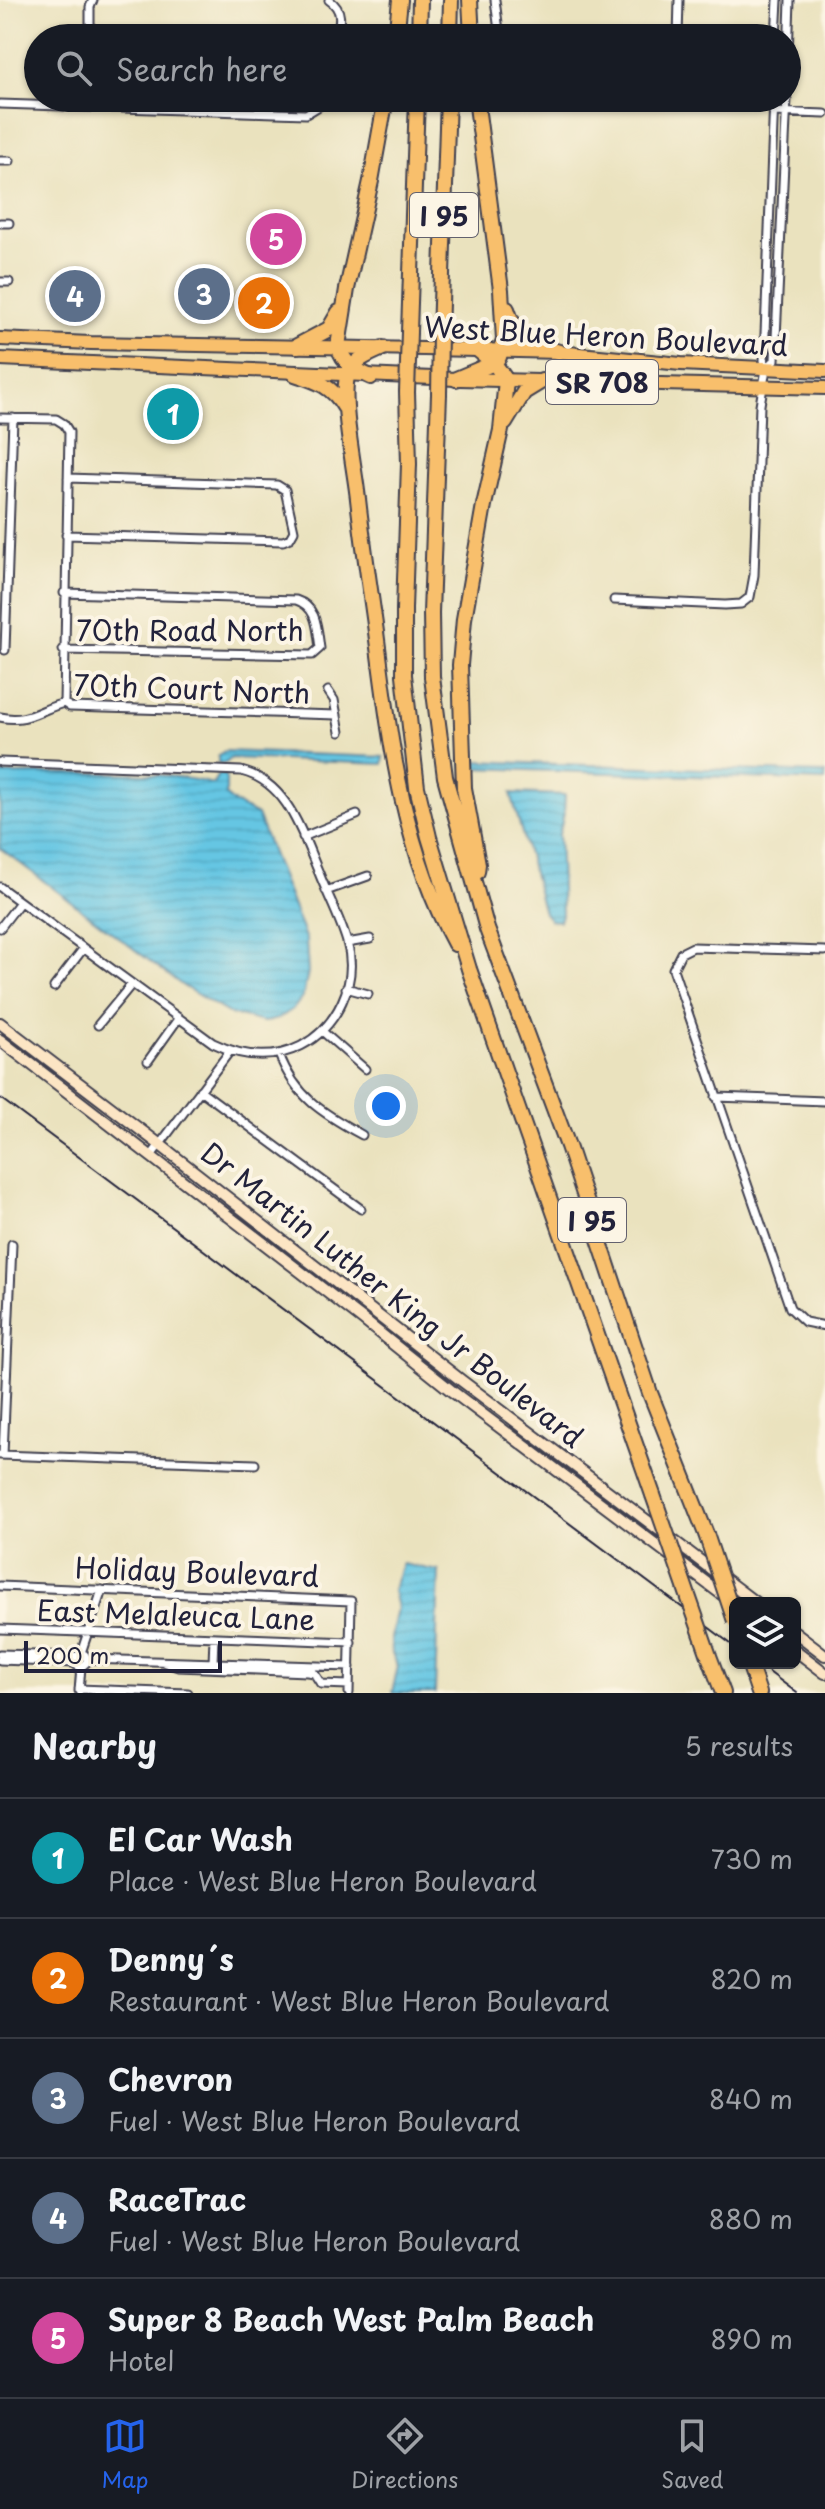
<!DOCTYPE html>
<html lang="en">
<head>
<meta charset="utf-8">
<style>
  :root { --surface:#171b24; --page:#20242c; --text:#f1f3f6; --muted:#9ea1a6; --line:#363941; --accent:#2563eb }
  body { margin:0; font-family:"Playpen Sans",sans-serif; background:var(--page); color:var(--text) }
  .controls { position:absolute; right:24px; bottom:24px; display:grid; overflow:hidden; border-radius:12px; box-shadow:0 2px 6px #0004 }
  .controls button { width:72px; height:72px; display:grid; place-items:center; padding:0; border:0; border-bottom:2px solid var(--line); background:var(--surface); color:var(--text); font:40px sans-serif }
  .scale { position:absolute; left:24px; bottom:20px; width:198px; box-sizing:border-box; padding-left:8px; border:4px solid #22223b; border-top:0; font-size:22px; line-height:28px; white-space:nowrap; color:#22223b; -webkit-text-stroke:6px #fcf5e5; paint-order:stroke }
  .you { position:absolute; left:386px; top:1106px; width:28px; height:28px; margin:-20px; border:6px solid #fff; border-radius:50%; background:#1a73e8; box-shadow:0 0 0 12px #1a73e833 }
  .badge { display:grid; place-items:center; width:52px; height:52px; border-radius:50%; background:var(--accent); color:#fff; font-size:26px; font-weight:700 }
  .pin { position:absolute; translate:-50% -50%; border:4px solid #fff; box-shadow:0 2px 8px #0006 }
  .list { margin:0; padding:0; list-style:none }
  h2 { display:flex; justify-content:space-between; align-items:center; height:104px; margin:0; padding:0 32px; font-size:34px }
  h2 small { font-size:26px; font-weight:400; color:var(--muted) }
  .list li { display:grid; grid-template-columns:52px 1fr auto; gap:24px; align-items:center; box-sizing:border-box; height:120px; padding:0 32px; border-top:2px solid var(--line) }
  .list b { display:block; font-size:30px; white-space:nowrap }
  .list p { margin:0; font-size:26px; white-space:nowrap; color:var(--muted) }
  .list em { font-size:26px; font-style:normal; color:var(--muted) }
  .icon { flex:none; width:44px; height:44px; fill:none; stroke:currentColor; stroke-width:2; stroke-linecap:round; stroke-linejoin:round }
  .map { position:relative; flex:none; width:825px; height:1693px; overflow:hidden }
  .search { position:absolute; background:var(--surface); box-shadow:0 2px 6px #0004; left:24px; right:24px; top:24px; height:88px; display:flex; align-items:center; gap:20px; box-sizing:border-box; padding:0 28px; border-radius:44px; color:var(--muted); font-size:30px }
  .sheet { height:704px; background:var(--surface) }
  nav { display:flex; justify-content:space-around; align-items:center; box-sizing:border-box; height:112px; border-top:2px solid var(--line); background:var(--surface); font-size:22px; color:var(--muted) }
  nav a { display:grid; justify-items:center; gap:4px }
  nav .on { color:var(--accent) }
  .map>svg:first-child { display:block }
  .water { fill:url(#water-rules); stroke:#44748f; stroke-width:2 }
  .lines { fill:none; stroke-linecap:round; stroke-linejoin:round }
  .minor-casing { stroke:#403f4f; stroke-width:11 }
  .secondary-casing { stroke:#403f4f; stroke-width:14 }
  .primary-casing { stroke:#403f4f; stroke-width:16 }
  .trunk-casing { stroke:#403f4f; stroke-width:16 }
  .motorway-casing { stroke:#403f4f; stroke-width:18 }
  .minor { stroke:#fff; stroke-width:7 }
  .secondary { stroke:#fce5c4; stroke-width:10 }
  .primary { stroke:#f8bf6c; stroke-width:12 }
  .trunk { stroke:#f8bf6c; stroke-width:12 }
  .motorway { stroke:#f8bf6c; stroke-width:14 }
  .rail { stroke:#22223b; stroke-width:2 }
  .motorway-bridge-casing { stroke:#403f4f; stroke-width:18; stroke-linecap:butt }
  .motorway-bridge { stroke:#f8bf6c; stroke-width:14 }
  .labels { text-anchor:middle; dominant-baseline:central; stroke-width:8; stroke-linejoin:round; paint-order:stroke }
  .shield { fill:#fcf5e5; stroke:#63616e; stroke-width:2 }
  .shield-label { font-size:26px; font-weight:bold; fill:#22223b }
  .street-label { font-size:28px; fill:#22223b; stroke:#fcf5e5 }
</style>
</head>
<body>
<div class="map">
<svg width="825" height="1693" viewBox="0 0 825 1693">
  <defs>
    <pattern id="water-rules" width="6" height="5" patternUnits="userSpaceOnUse" patternTransform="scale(2)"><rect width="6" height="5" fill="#65c6e3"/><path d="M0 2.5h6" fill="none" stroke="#57aac4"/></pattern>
  </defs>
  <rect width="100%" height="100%" fill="#fcf5e5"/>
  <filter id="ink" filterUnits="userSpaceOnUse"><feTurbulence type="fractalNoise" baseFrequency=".0125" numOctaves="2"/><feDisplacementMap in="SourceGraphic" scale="16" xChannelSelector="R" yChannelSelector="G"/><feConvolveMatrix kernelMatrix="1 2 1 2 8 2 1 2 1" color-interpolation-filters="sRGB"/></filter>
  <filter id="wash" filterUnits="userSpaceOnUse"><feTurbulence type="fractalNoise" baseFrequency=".006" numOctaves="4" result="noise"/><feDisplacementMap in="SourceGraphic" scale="32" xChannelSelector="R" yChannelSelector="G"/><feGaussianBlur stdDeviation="1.8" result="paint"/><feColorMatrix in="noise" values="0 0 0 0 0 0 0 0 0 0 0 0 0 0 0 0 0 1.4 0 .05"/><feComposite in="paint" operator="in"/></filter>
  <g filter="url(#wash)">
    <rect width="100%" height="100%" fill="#eae2be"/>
    <!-- water -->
    <path class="water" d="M226 751 384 757 383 764 231 758 226 763H218V756Z
      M475 761 825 773V781L475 768Z
      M0 774C68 774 147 767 213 784L218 774 226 775V796C235 805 246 809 257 815L306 940 308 973 303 996 294 1008 278 1019 264 1022 230 1014 183 986 0 848Z
      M511 793 565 795 564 813 559 834 562 915 559 921 550 920 544 913Z
      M402 1564 439 1571 435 1693H392L398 1666 392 1654 391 1638 397 1608 393 1590Z"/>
  </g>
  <g filter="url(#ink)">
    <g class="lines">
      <defs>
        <path id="minor" d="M329 0C344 10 340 23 336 38
          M495 0 499 31 504 38
          M90 38V7L93 0
          M678 38 679 0
          M776 38 778 0
          M787 85 790 0
          M0 104 306 114 319 106 321 98
          M773 112 825 114
          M0 161H10
          M0 223H9
          M0 282H9
          M768 367 775 360 787 98
          M0 418 56 419 64 424 69 432 64 703
          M66 535 283 541 290 538 294 531 285 490 277 485 68 478
          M614 600 725 605 741 604 750 597 754 575 760 405 766 369 764 360 774 98
          M5 650 13 418
          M63 650 312 655 320 648C317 629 318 607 296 600L64 593
          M328 691 334 700 340 732
          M0 717C28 723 38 710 64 703L70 707 337 715
          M0 762 241 771C288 782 302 834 319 873 328 896 340 918 347 942 359 982 337 1027 301 1046 271 1061 242 1057 213 1043L0 887
          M303 837 357 815
          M326 891 368 876
          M0 928 20 902
          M347 943 370 939
          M825 951 693 947 681 953 673 969 790 1308 805 1322 825 1326
          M54 987 83 949
          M346 988 368 994
          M98 1025 131 985
          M322 1031 365 1069
          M279 1054C295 1097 324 1114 362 1135
          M148 1061 178 1019
          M200 1090 361 1209
          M716 1097 825 1101
          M151 1156 230 1051
          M0 1455 255 1464
          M3 1455 12 1244
          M0 1586 351 1601 349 1693
          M0 1629 351 1642
          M81 1653 102 1590
          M0 1654 75 1656
          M88 1659 350 1667
          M0 1660 75 1663
          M165 1663 178 1667 307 1672 314 1673 321 1684 349 1685
          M213 1663 214 1637
          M79 1689 188 1693
          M79 1691 81 1667 88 1661 85 1655 81 1653 74 1660 76 1665 81 1667"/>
        <path id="secondary" d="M0 1023 159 1144 462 1381 756 1603
          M0 1040 362 1319 453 1392 728 1599
          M795 1632 825 1655
          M795 1650 825 1673"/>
        <path id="primary" d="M478 350 559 352 681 364 825 371
          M460 379 825 388"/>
        <path id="trunk" d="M0 339 91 343 478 350
          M0 359 456 379"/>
        <path id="motorway" d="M470 0 472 38
          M396 38 400 0
          M419 38 420 0
          M450 38 451 0
          M507 309C517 341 529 342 559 352
          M409 332 417 98
          M440 333 448 98
          M297 346 329 329 339 312
          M383 348C370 354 350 361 347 377 341 404 355 470 358 499 363 544 370 588 376 632 390 740 402 847 455 944
          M295 374C317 381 333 386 345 408
          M371 377C355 370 343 363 338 346L347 289 371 181 386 98
          M456 379 494 363 499 357 504 340 501 290 476 98
          M407 392 409 464 404 609V675L417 787 429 837 469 969 653 1495
          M439 394 431 613 432 677 445 777 487 929 568 1146 650 1393 706 1534
          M505 423 524 392 542 381
          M477 872 478 864 464 788 460 665 464 619 484 505 501 430 506 380 494 363 478 350
          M709 1656 723 1693
          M749 1663 759 1693"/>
      </defs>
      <!-- minor casing -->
      <use href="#minor" class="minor-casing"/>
      <!-- secondary casing -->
      <use href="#secondary" class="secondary-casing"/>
      <!-- primary casing -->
      <use href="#primary" class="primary-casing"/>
      <!-- trunk casing -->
      <use href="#trunk" class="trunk-casing"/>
      <!-- motorway casing -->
      <use href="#motorway" class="motorway-casing"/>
      <!-- minor -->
      <use href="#minor" class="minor"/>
      <!-- secondary -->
      <use href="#secondary" class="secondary"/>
      <!-- primary -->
      <use href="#primary" class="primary"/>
      <!-- trunk -->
      <use href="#trunk" class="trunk"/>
      <!-- motorway -->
      <use href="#motorway" class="motorway"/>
      <!-- rail -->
      <path class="rail" d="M0 1098 735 1647
        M757 1663 797 1693"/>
      <defs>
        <path id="motorway-bridge" d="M407 392 409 332
          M439 394 440 333
          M653 1495 709 1656
          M706 1534 735 1621"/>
      </defs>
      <!-- motorway-bridge casing -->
      <use href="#motorway-bridge" class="motorway-bridge-casing"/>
      <!-- motorway-bridge -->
      <use href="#motorway-bridge" class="motorway-bridge"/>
    </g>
  </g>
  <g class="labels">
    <!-- shield labels -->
    <g class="shield">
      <rect x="410" y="193" width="68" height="44" rx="6"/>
      <rect x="546" y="360" width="112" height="44" rx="6"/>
      <rect x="558" y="1198" width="68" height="44" rx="6"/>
    </g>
    <g class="shield-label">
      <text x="444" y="215">I 95</text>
      <text x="602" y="382">SR 708</text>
      <text x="592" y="1220">I 95</text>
    </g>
    <!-- street labels -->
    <g class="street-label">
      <text transform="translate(606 335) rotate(3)">West Blue Heron Boulevard</text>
      <text x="190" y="629">70th Road North</text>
      <text transform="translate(192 688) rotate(2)">70th Court North</text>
      <text transform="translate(393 1294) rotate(38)">Dr Martin Luther King Jr Boulevard</text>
      <text transform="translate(197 1571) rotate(2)">Holiday Boulevard</text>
      <text transform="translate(176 1614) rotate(2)">East Melaleuca Lane</text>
    </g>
  </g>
</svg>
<div class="controls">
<button><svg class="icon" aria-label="layers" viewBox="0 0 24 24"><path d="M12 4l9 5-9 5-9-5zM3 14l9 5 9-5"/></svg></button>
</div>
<div class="scale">200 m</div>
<div class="you"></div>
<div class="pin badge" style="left:173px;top:414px;background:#0f9aa8">1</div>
<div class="pin badge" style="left:264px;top:303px;background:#e8710a">2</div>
<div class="pin badge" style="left:204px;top:294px;background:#5c6f8a">3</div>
<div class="pin badge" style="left:75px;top:296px;background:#5c6f8a">4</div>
<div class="pin badge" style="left:276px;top:239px;background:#d1479c">5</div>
<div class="search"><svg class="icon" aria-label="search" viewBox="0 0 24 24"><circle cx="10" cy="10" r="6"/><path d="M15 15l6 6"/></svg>Search here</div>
</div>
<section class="sheet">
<h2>Nearby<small>5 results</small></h2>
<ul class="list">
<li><span class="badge" style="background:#0f9aa8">1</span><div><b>El Car Wash</b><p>Place · West Blue Heron Boulevard</p></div><em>730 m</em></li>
<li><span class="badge" style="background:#e8710a">2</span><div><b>Denny´s</b><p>Restaurant · West Blue Heron Boulevard</p></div><em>820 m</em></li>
<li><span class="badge" style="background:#5c6f8a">3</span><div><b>Chevron</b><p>Fuel · West Blue Heron Boulevard</p></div><em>840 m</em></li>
<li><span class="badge" style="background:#5c6f8a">4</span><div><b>RaceTrac</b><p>Fuel · West Blue Heron Boulevard</p></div><em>880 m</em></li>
<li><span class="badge" style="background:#d1479c">5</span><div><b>Super 8 Beach West Palm Beach</b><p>Hotel</p></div><em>890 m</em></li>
</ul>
</section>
<nav>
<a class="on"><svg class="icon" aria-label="map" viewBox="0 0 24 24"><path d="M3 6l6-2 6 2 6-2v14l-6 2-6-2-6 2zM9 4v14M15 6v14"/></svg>Map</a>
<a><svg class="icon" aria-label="directions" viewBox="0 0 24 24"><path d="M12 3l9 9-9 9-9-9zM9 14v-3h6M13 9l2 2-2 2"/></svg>Directions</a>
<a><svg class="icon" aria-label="saved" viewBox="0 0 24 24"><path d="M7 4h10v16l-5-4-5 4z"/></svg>Saved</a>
</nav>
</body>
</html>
